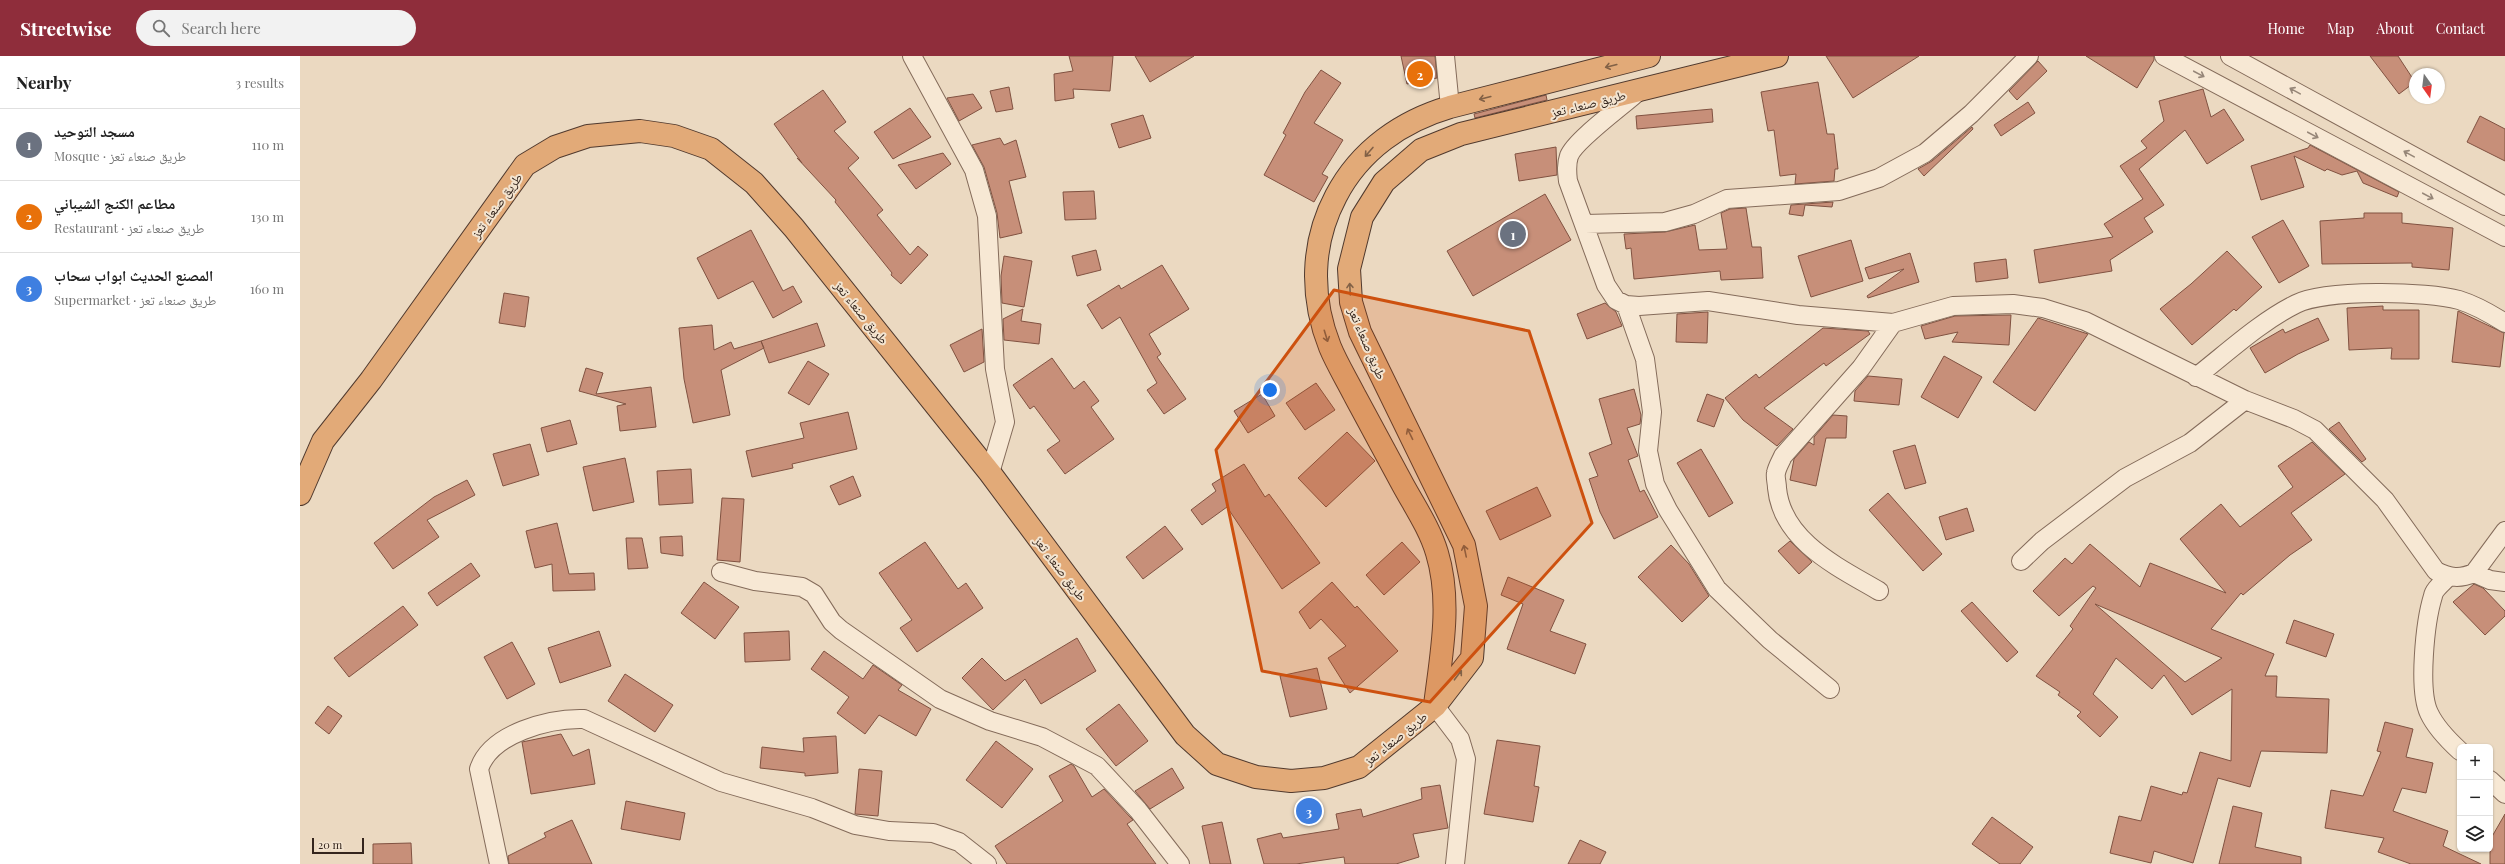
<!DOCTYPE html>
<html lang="en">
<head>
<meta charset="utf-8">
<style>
  :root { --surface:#fff; --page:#f2f2f2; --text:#222; --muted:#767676; --line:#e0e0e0; --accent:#8f2d3b }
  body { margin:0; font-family:"Playfair Display","Noto Naskh Arabic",serif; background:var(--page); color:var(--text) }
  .controls { position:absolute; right:12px; bottom:12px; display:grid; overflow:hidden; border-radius:6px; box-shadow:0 1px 3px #0004 }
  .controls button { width:36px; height:36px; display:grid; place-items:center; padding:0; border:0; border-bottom:1px solid var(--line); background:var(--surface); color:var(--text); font:20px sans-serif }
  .compass { position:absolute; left:2109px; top:12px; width:36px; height:36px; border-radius:50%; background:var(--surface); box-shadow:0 1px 3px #0004; rotate:166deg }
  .scale { position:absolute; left:12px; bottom:10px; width:52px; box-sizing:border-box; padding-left:4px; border:2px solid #34251d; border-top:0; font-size:11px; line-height:14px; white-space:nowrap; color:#34251d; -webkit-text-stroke:3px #f3e4d0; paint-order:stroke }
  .you { position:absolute; left:970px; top:334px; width:14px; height:14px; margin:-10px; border:3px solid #fff; border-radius:50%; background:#1a73e8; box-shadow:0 0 0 6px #1a73e833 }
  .badge { display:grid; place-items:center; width:26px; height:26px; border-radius:50%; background:var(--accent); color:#fff; font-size:13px; font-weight:700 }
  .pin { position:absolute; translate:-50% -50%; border:2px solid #fff; box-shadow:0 1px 4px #0006 }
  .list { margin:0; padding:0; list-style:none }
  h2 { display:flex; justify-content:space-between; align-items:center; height:52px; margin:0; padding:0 16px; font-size:17px }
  h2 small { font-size:13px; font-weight:400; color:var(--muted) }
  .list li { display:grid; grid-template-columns:26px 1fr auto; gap:12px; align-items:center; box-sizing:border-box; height:72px; padding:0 16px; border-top:1px solid var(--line) }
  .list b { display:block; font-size:15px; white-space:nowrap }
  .list p { margin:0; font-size:13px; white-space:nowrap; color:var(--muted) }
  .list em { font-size:13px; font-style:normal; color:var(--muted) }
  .icon { flex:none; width:22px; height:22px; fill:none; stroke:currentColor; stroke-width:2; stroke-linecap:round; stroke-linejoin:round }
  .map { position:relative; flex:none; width:2205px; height:808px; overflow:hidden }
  header { display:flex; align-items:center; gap:24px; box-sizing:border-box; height:56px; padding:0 20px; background:var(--accent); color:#fff }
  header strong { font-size:19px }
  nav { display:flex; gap:22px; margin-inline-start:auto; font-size:14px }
  .search { width:280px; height:36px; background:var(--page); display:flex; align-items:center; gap:10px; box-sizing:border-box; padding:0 14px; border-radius:22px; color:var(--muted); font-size:15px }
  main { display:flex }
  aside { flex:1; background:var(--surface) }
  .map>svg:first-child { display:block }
  .building { fill:#c78f79; stroke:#815241; fill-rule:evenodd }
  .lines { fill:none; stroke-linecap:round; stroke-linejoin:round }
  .minor-casing { stroke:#846b5a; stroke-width:20 }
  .trunk-casing { stroke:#513a2e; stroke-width:24 }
  .minor { stroke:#f7e8d4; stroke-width:18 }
  .trunk { stroke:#e2aa78; stroke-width:22 }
  .oneway { stroke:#826146 }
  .oneway2 { stroke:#968678 }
  .marked { fill:#cd510f; fill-opacity:0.2; stroke:#cd510f; stroke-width:3; stroke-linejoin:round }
  .labels { text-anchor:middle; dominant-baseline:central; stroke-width:4; stroke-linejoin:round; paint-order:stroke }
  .street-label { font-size:13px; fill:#34251d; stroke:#f3e4d0 }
</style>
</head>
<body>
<header>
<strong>Streetwise</strong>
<div class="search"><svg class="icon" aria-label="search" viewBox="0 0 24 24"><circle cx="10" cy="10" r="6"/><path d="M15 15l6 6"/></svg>Search here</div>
<nav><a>Home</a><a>Map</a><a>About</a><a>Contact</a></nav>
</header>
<main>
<aside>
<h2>Nearby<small>3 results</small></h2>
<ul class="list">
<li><span class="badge" style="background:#6b7280">1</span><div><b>مسجد التوحيد</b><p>Mosque · طريق صنعاء تعز</p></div><em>110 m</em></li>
<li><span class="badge" style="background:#e8710a">2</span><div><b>مطاعم الكنج الشيباني</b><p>Restaurant · طريق صنعاء تعز</p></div><em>130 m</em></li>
<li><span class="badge" style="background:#3f7fe0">3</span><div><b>المصنع الحديث ابواب سحاب</b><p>Supermarket · طريق صنعاء تعز</p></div><em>160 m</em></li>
</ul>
</aside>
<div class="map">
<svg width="2205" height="808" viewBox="0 0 2205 808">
  <rect width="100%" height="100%" fill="#ebd9c1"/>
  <!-- building -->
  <path class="building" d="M769 0H813L810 35 773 33 774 42 755 45 754 18 773 15Z
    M835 0H894L850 26Z
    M1101 0H1135L1137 22 1107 28Z
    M1526 0H1619L1553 42Z
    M1786 0H1854V4L1837 32Z
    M2070 0H2098L2115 26 2099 38Z
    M1738 5 1747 15 1717 44 1709 35Z
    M1021 14 1041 27 1014 67 1043 84 1022 118 1028 121 1014 146 964 119 986 79 983 77 1005 36Z
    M1518 26 1527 78H1534L1538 113H1535L1534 125 1495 128 1496 118 1480 120 1474 74 1468 75 1461 36Z
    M709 31 713 53 696 56 690 35Z
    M1903 33 1911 61 1924 53 1944 84 1907 108 1885 74 1839 113 1864 149 1844 162 1853 176 1810 204 1812 215 1739 227 1734 194 1813 181 1804 168 1843 143 1820 110 1847 92 1841 85 1864 65 1859 45Z
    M523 34 546 66 534 75 559 102 548 112 583 154 577 159 610 199 618 190 628 199 601 228 591 219 592 217 535 146 536 144 497 102 502 107 474 68Z
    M673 38 682 52 659 65 647 42Z
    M1246 39 1247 44 1175 62 1174 58Z
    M1728 46 1735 57 1701 80 1694 69Z
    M610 52 631 81 593 103 574 76Z
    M1412 53 1413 66 1337 73 1336 60Z
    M843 59 851 82 819 92 811 68Z
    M2180 60 2205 73V105L2167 86Z
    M1672 71 1673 73 1624 120 1618 113 1632 105Z
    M700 82 704 89 716 84 726 121 709 125 722 177 700 182 697 157 684 111 672 89Z
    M2010 89 2099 136 2097 141 2063 127 2057 115 2042 119 2027 113 2025 115 1994 100 2004 131 1961 144 1951 110 2008 92Z
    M1256 91 1257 119 1219 125 1215 98Z
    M643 97 651 108 616 133 598 109Z
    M794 135 796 163 765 164 763 136Z
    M1245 138 1271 184 1173 240 1147 195Z
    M1533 146 1532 151 1505 149 1503 160 1489 158 1491 149Z
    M1446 152 1452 191H1461L1463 222 1421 224 1420 215 1334 223 1331 192 1326 193 1324 178 1365 176 1395 169 1399 194 1427 193 1421 157 1430 153Z
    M2064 157H2102V167L2153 172 2149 214 2112 211V207L2022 208 2020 165 2064 162Z
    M1983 164 2009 210 1979 227 1952 181Z
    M451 174 483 235 493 230 502 246 473 262 453 225 418 243 397 202Z
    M1551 184 1563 225 1511 241 1498 200Z
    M796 194 801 214 777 220 772 200Z
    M1927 195 1962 231 1936 255 1934 253 1892 289 1860 253 1891 228Z
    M1610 197 1619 226 1568 242 1567 240 1604 213 1569 223 1565 212Z
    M704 200 732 205 724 251 702 247 701 220Z
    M1706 203 1708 222 1676 226 1674 207Z
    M862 209 889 253 849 278 861 298 857 301 886 343 864 358 847 334 857 327 820 261 802 273 787 249 819 229 821 233Z
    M204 237 229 241 225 271 199 267Z
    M1305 247 1316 256 1322 270 1287 283 1277 258Z
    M2083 250V254H2119V303H2091L2092 292 2049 294 2047 252Z
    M723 253 721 265 741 268 739 288 704 284 703 263Z
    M2158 255 2204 277 2200 311 2152 306Z
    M1408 256 1407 287 1376 286 1377 258Z
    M1711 259 1709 289 1652 286 1658 276 1625 283 1621 270 1655 260Z
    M1738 262 1788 278 1735 355 1693 326Z
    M2018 262 2029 284 1998 298 1965 317 1950 292 1983 273 1985 277Z
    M517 267 525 290 469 307 461 285Z
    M412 269 414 294 431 286 434 293 461 285 464 292 421 314 430 359 393 367 384 323 379 272Z
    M1523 272 1568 275 1570 278 1526 310 1524 307 1464 352 1493 373 1477 390 1443 364 1425 342 1456 318 1459 322Z
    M682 273 684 306 664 316 650 289Z
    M1644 300 1682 321 1658 362 1621 341Z
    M752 302 774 333 784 325 799 345 791 351 814 383 765 418 747 394 760 385 734 350 730 353 713 329Z
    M508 305 529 318 509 349 488 337Z
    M286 312 303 317 296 338 351 331 356 371 320 375 317 350 326 348 279 335Z
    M1568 320 1602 323 1599 349 1554 345 1555 335Z
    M1016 327 1035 354 1005 374 986 347Z
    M1334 333 1341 359 1340 368 1327 372 1338 400 1328 404 1340 436 1344 434 1358 461 1314 483 1300 456 1289 423 1298 420 1289 397 1312 388 1299 343Z
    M962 338 975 360 948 377 934 355Z
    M1407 338 1424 344 1414 371 1397 365Z
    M548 356 557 393 492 408 493 412 452 421 446 395 504 382 500 367Z
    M1533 359 1547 360 1546 382H1526L1516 430 1490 424 1494 403 1509 386 1514 389V381Z
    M270 364 277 388 247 396 241 372Z
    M2039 366 2066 403 2062 406 2029 373Z
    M1047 376 1075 405 1026 451 998 422Z
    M2012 386 2045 418 1991 457 2012 484 1990 499 1943 539 1941 537 1911 573 1974 598 1965 620H1977L1976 641 2029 643 2027 697 1961 695 1950 731 1918 722 1893 807 1854 795 1851 807 1810 797 1819 760 1841 765 1851 730 1882 739 1883 736 1887 737 1900 696 1931 705 1932 633 1892 659 1864 619 1852 633 1816 602 1793 638 1818 661 1800 681 1777 660 1781 656 1758 639 1760 636 1736 620 1773 573 1770 570 1796 532 1793 530 1759 560 1733 535 1765 502 1772 508 1790 488 1840 531 1850 507 1926 537 1880 483 1921 448 1940 471 1993 431 1978 410ZM1795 548 1922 602 1885 626Z
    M230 388 239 419 203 430 193 398Z
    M1615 389 1626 427 1605 433 1593 395Z
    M1401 393 1433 447 1409 461 1377 407Z
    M325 402 334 446 293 455 283 411Z
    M944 408 965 441 969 438 1020 507 982 533 927 451 902 469 891 454 916 435 912 428Z
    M391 413 393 447 359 449 357 415Z
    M553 420 561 440 539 449 530 430Z
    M167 424 175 439 127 464 139 481 93 513 74 487 134 441Z
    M1237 431 1251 460 1200 484 1186 455Z
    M1588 437 1642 498 1623 515 1569 454Z
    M422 442 444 443 440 506 417 504Z
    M1667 452 1674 475 1646 484 1639 461Z
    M257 467 269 518 294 517 295 534 253 535 252 508 235 512 226 475Z
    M865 470 883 493 843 523 826 501Z
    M382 480 383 500 361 497 360 481Z
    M326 482H342L348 512 328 513Z
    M1490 485 1512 506 1499 518 1478 495Z
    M625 486 658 533 666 527 683 552 617 596 600 572 612 564 579 517Z
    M1102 486 1120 506 1084 539 1066 519Z
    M1371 489 1389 508 1409 540 1382 566 1338 521Z
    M171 507 180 520 137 550 128 537Z
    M1208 521 1264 544 1250 575 1286 588 1275 618 1207 593 1223 548 1201 539Z
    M404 526 439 551 415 583 381 557Z
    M1032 526 1055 552 1057 550 1098 595 1050 637 1028 602 1046 590 1021 563 1010 573 999 556Z
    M2174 528 2183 532 2205 555V560L2185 579 2153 546Z
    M1672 546 1718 596 1707 606 1661 555Z
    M103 550 118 569 49 621 34 602Z
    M1994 564 2034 578 2026 601 1986 587Z
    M299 575 311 610 260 627 248 592Z
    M489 575 490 604 445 606 444 577Z
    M777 582 796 615 741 648 725 623 693 654 662 622 682 602 705 625Z
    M212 586 235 628 207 643 184 601Z
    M524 595 563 623 573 609 602 629 598 634 631 653 616 680 579 659 565 678 537 657 549 641 511 613Z
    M1017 612 1027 653 990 661 980 620Z
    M325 618 373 649 355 676 308 645Z
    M819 648 848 685 816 710 786 673Z
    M28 650 42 660 29 678 15 667Z
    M2085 666 2113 673 2106 701 2133 707 2126 737 2102 732 2093 755 2148 775 2143 790 2181 808H2111L2078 796 2084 782 2025 772 2031 734 2063 740 2081 696 2077 695Z
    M261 678 273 700 289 693 295 728 231 738 222 686Z
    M536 680 538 717 505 720V717L460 712 462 691 504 696 503 682Z
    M1197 684 1240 690 1234 730 1239 731 1233 766 1184 758Z
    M696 685 733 713 702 752 666 724Z
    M771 708 774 710 792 741 804 733 830 761 833 764 827 768 856 808H707L695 790 763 745 749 720Z
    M872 712 884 732 850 753 835 735Z
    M559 713 582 715 578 760 555 758Z
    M1140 729 1148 772 1113 778 1119 801 1096 808H1045L1044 801 996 808H964L957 783 981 777 983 782 1039 773 1036 758 1061 753 1063 761 1122 743 1121 732Z
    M326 745 385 757 380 784 321 773Z
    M1933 750 1962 757 1955 791 2001 801V808H1919Z
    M2205 758V808H2190V784Z
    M1692 761 1733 791 1720 808H1700L1672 788Z
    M272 764 292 808H209L208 800 246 781 244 777Z
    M922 766 931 808H910L902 770Z
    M1280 784 1306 796 1300 808H1268Z
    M111 787 112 808H73V788Z"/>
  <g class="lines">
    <defs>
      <path id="minor" d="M612 0 674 114 687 160 695 313 705 366 690 417
        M1145 0 1150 51
        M1864 0 2205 181
        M1930 0 2205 150
        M1339 35C1324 49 1275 84 1269 100 1266 109 1267 116 1268 125L1306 229 1316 244 1326 249 1339 250 1408 245 1498 259 1593 267 1653 250 1713 248 1743 252 1785 265 1945 344 1994 363 2015 374 2085 444 2136 515C2150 522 2160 523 2174 517L2190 524 2205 526
        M1285 168 1365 166 1394 158 1427 143 1539 135 1579 122 1625 97 1671 58 1729 0
        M1326 249 1345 303 1352 356 1348 395 1355 428 1368 454 1417 533 1470 584 1530 633
        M1896 321C1928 296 1960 266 1996 248 2025 233 2128 235 2159 244 2175 249 2191 258 2205 267
        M1721 505 1742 485 1825 422 1890 387 1945 344
        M421 516 455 525 502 531 514 538 532 566 541 574 640 643 690 665 742 681 797 710 838 754 880 808
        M2174 517 2205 475
        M2148 521C2144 526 2134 533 2133 540 2125 566 2118 634 2129 657 2136 672 2148 684 2160 695
        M1579 535C1538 511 1482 485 1477 432 1477 427 1475 421 1476 417 1477 411 1481 405 1483 400L1561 312 1593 267
        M1135 650 1160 683 1166 703 1155 808
        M2190 724 2205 738
        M199 808 179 713C191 677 250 662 284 663L421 726 512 752 555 769 589 775 633 777 659 786 687 808"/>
      <path id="trunk" d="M0 438 23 385 71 324 225 109 255 91 288 80 340 75 374 80 411 93 454 127 494 172 690 417 885 679 917 708 956 721 991 725 1024 722 1059 711 1135 650 1172 602 1176 550 1164 489 1060 276 1051 246 1049 213 1062 161 1084 126 1121 94 1161 78 1477 0
        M1135 649C1141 600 1152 546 1137 497 1130 473 1115 451 1103 429 1087 399 1071 370 1055 340 1047 324 1037 308 1030 291 1010 241 1011 187 1036 140 1060 94 1102 65 1150 51L1349 0"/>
    </defs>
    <!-- minor casing -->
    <use href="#minor" class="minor-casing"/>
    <!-- trunk casing -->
    <use href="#trunk" class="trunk-casing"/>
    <!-- minor -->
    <use href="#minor" class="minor"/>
    <!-- trunk -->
    <use href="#trunk" class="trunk"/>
  </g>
  <!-- one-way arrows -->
  <defs><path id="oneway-shaft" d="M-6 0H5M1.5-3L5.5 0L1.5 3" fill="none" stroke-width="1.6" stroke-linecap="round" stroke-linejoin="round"/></defs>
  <g class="oneway">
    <use href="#oneway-shaft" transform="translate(1311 10) rotate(166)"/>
    <use href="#oneway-shaft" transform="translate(1185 42) rotate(166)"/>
    <use href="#oneway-shaft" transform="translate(1069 96) rotate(131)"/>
    <use href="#oneway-shaft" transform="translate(1050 233) rotate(-93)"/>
    <use href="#oneway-shaft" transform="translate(1026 280) rotate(73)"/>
    <use href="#oneway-shaft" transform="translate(1110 378) rotate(-116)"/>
    <use href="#oneway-shaft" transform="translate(1165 495) rotate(-102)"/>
    <use href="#oneway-shaft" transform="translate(1158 619) rotate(-53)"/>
  </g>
  <g class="oneway2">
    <use href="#oneway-shaft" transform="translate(1899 18) rotate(28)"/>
    <use href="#oneway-shaft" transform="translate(1995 35) rotate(-151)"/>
    <use href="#oneway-shaft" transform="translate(2013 79) rotate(28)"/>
    <use href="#oneway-shaft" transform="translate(2109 98) rotate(-151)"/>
    <use href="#oneway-shaft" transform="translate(2128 140) rotate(28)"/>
  </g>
  <!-- marked area -->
  <path class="marked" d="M1034 234 1229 275 1292 467 1130 646 962 615 916 394Z"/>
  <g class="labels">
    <!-- street labels -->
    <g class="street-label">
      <text transform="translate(1288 47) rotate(-14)">طريق صنعاء تعز</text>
      <text transform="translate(196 149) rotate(-54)">طريق صنعاء تعز</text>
      <text transform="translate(562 256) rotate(51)">طريق صنعاء تعز</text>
      <text transform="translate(1068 287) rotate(67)">طريق صنعاء تعز</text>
      <text transform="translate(761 512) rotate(53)">طريق صنعاء تعز</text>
      <text transform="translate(1095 682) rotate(-39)">طريق صنعاء تعز</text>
    </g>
  </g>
</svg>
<div class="controls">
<button>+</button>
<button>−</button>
<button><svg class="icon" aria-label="layers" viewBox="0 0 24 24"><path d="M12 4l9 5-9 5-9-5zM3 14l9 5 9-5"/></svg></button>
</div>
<svg class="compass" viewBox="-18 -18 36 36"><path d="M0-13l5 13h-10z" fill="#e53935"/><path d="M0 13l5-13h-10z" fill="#767676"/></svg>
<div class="scale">20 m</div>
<div class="you"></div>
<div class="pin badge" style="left:1213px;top:178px;background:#6b7280">1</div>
<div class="pin badge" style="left:1120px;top:18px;background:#e8710a">2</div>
<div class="pin badge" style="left:1009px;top:755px;background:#3f7fe0">3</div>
</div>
</main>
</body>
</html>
